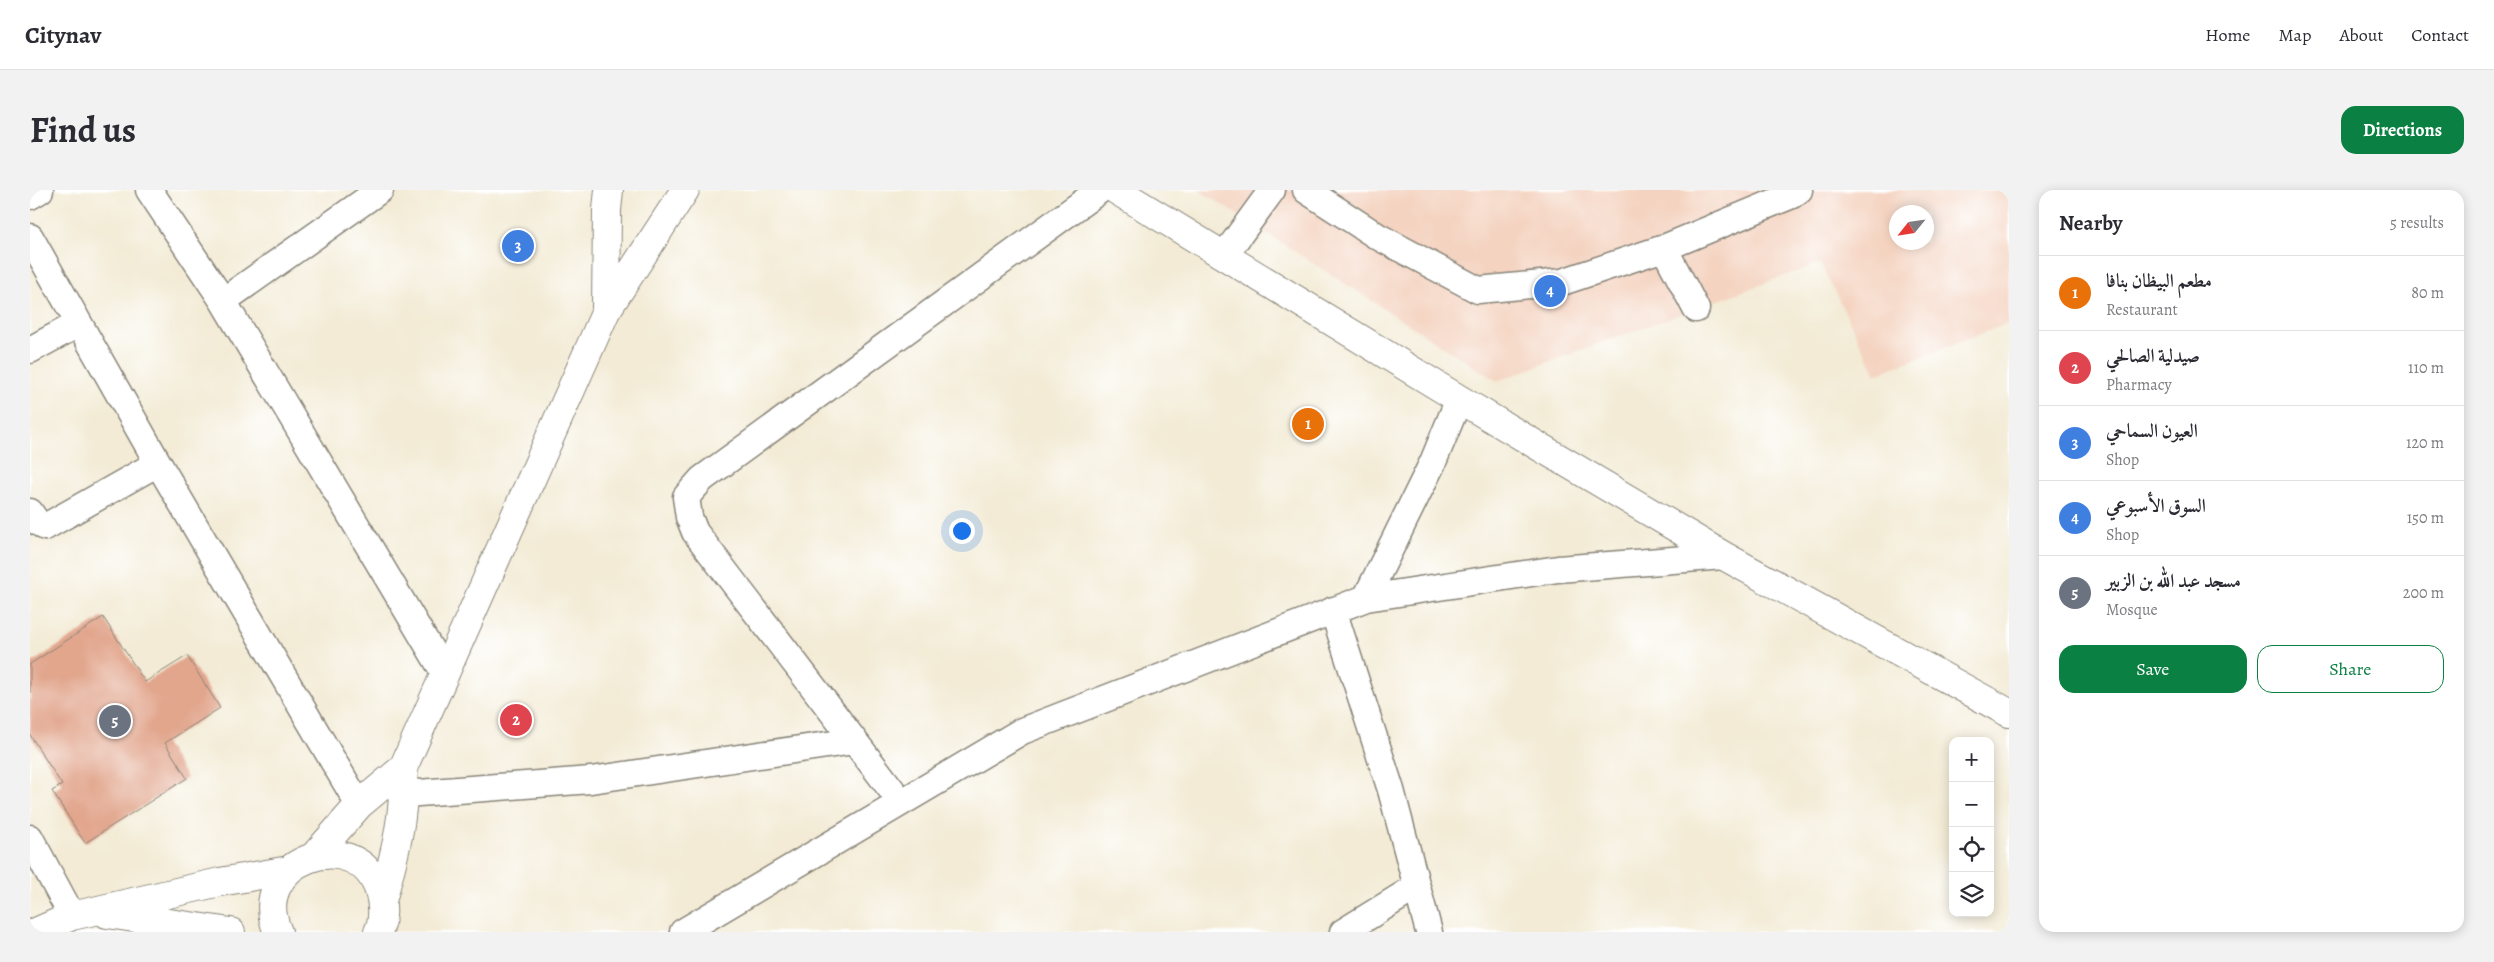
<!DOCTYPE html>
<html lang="en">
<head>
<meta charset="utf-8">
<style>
  :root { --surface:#fff; --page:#f2f2f3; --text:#2b2b33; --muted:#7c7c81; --line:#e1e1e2; --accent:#0b8043 }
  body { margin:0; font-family:Alegreya,Amiri,serif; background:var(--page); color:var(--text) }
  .controls { position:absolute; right:15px; bottom:15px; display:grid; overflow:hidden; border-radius:10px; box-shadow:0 2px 12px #0003 }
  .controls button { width:45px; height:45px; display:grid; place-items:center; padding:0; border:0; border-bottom:1px solid var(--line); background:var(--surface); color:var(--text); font:25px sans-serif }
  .compass { position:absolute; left:1859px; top:15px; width:45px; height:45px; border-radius:50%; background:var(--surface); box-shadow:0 2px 12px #0003; rotate:240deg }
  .you { position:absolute; left:931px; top:340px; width:18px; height:18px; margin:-12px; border:4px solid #fff; border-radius:50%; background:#1a73e8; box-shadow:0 0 0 8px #1a73e833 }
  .badge { display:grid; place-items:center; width:32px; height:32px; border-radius:50%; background:var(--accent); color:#fff; font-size:16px; font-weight:700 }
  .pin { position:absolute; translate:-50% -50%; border:2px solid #fff; box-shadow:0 1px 5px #0006 }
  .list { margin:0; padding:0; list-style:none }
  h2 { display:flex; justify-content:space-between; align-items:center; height:65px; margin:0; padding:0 20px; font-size:21px }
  h2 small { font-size:16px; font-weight:400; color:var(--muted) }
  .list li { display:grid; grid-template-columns:32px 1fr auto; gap:15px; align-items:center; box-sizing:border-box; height:75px; padding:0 20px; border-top:1px solid var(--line) }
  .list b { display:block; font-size:19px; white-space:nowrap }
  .list p { margin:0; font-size:16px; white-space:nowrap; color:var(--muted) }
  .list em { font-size:16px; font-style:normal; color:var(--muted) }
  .actions { display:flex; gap:10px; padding:15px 20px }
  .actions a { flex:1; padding:11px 0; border:1px solid var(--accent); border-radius:15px; text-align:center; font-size:18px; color:var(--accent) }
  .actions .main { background:var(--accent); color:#fff }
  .icon { flex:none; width:28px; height:28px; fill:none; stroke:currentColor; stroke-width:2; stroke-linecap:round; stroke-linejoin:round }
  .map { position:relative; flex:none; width:1979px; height:742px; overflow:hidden; border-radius:15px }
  header { display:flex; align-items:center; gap:30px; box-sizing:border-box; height:70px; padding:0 25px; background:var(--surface); border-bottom:1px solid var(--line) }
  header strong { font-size:24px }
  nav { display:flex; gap:28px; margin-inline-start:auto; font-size:18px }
  .intro { display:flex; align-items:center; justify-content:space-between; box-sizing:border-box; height:120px; padding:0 30px }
  h1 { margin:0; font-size:35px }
  .button { padding:12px 22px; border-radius:15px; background:var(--accent); color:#fff; font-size:18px; font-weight:700 }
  main { display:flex; gap:30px; padding:0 30px }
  aside { flex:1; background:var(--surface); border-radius:15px; box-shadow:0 2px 12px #0003 }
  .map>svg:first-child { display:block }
  .built { fill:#f4d3c0; fill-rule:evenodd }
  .building { fill:#e2a68d }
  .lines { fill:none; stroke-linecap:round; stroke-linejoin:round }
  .street-casing { stroke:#888478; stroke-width:29 }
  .secondary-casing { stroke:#888478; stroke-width:30 }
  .street { stroke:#fff; stroke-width:26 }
  .secondary { stroke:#fff; stroke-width:28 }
</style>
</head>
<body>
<header>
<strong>Citynav</strong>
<nav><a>Home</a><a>Map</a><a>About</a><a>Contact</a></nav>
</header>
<div class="intro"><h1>Find us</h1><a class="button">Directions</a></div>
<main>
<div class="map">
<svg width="1979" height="742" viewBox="0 0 1979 742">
  <rect width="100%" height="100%" fill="#fff"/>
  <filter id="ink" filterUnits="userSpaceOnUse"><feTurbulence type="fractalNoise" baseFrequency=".02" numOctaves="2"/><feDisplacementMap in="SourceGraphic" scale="10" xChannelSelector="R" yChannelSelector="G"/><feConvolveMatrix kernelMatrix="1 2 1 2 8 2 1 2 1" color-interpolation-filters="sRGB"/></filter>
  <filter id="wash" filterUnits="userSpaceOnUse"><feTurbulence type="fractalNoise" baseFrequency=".0096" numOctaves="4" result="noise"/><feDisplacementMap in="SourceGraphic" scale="20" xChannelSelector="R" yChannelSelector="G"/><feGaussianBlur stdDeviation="1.12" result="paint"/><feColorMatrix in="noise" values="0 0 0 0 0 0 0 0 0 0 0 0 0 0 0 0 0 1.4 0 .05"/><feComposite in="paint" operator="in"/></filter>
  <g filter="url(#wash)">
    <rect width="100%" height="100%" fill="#f3ebd5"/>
    <!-- built -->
    <path class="built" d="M1169 0H1979V133L1846 184 1790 73 1467 191ZM1866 22H1896V52H1866Z"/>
    <g id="blocks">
      <!-- building -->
      <path class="building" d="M73 427 115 492 157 466 190 518 135 553 157 588 55 653 22 601 32 595 0 545V474Z"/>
    </g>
  </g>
  <g filter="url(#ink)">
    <use href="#blocks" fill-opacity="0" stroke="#888478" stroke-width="1"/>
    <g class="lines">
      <defs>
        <path id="street" d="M119 0 193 111 415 484
          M1276 0 1347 46 1448 100 1532 92 1634 58 1762 5 1769 0
          M0 6 10 0
          M0 47 128 273 329 615
          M1634 58 1666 119
          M1194 66 1242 0
          M193 111 350 0
          M0 160 48 134
          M0 322 6 331 15 337 128 273
          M1336 408 1403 272 1429 209
          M1303 420 1361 600 1399 742
          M375 604 561 590 824 551
          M871 612 665 342 659 327 656 307 672 289 1070 0
          M0 648 42 726
          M653 742 992 541 1336 408 1528 379 1694 366
          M1313 742 1386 697"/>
        <path id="secondary" d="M1086 0 1429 209 1694 366 1979 523
          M576 121 577 20 579 0
          M285 665 329 615 373 578
          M352 711C364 667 376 624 373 578L576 121 655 0
          M77 724 201 742
          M6 742 42 726 190 692 259 680
          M248 742C216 672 326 631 349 701 353 713 354 730 348 742"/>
      </defs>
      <!-- street casing -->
      <use href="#street" class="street-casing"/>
      <!-- secondary casing -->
      <use href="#secondary" class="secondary-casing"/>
      <!-- street -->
      <use href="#street" class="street"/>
      <!-- secondary -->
      <use href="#secondary" class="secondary"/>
    </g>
  </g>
</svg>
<div class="controls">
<button>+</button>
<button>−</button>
<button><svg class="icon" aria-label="locate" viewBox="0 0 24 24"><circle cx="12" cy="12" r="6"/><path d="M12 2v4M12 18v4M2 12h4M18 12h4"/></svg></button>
<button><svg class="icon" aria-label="layers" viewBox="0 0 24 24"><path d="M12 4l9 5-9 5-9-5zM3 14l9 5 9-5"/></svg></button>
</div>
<svg class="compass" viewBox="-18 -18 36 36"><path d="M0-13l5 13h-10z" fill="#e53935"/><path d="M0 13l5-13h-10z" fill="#7c7c81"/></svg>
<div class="you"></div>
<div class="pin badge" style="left:1278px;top:234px;background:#e8710a">1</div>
<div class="pin badge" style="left:486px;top:530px;background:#e0444e">2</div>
<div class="pin badge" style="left:488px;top:56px;background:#3f7fe0">3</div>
<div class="pin badge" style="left:1520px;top:101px;background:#3f7fe0">4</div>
<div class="pin badge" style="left:85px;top:531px;background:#6b7280">5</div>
</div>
<aside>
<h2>Nearby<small>5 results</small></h2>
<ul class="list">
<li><span class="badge" style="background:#e8710a">1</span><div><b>مطعم البيظان بنافا</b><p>Restaurant</p></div><em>80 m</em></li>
<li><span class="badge" style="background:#e0444e">2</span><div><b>صيدلية الصالحي</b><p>Pharmacy</p></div><em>110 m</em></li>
<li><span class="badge" style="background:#3f7fe0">3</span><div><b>العيون السماحي</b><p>Shop</p></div><em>120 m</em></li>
<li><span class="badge" style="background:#3f7fe0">4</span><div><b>السوق الأسبوعي</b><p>Shop</p></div><em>150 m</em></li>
<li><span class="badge" style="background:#6b7280">5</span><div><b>مسجد عبد الله بن الزبير</b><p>Mosque</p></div><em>200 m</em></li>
</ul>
<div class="actions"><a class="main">Save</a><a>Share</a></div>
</aside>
</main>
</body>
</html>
